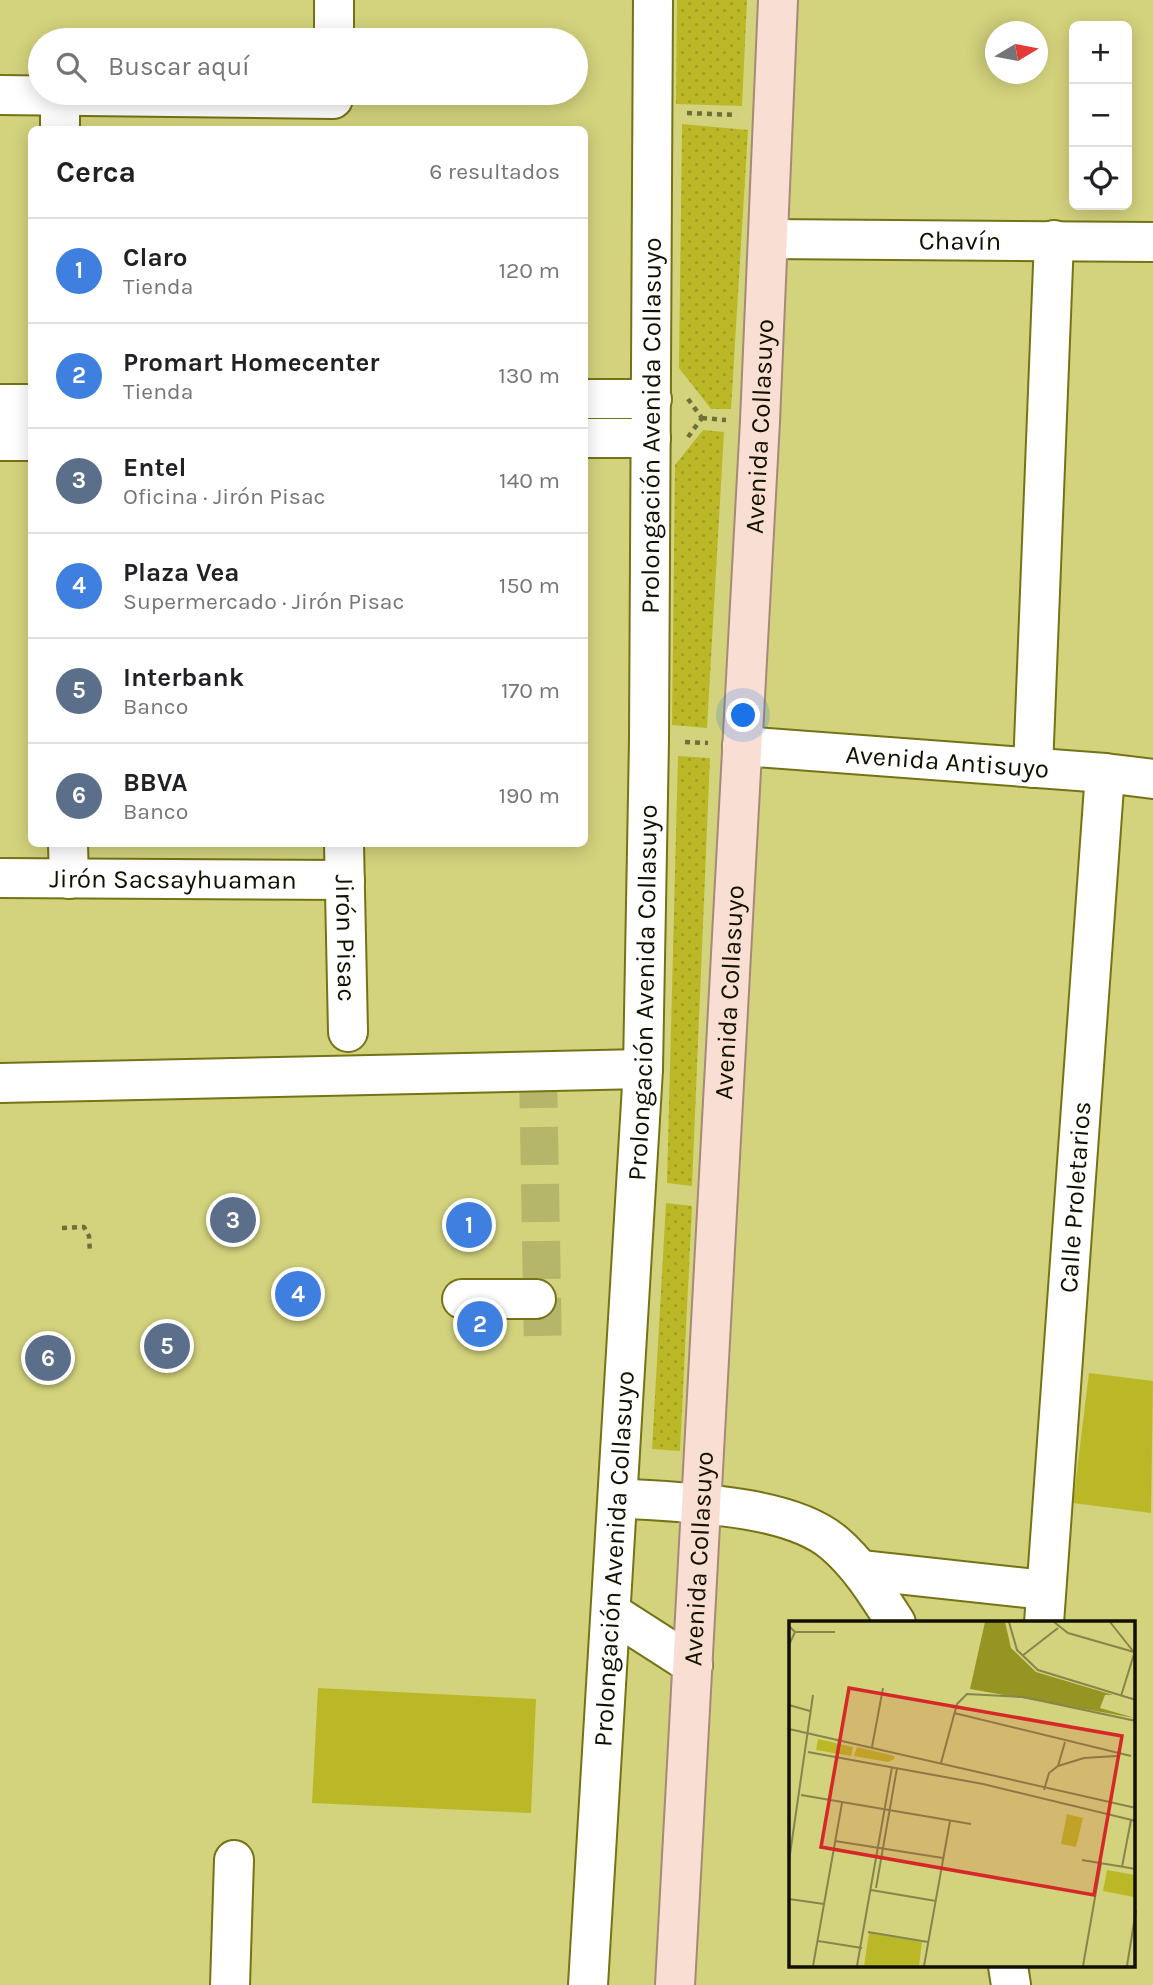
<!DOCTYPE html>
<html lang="es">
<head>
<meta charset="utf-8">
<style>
  :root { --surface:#fff; --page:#f2f2f2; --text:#202124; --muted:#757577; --line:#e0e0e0; --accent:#6146bf }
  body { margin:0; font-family:Karla,sans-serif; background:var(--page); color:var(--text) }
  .controls { position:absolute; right:21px; top:21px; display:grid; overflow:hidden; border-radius:10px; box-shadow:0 4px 18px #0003 }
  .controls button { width:63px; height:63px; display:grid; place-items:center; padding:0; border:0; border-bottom:2px solid var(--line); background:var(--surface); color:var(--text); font:35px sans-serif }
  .compass { position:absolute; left:985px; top:21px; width:63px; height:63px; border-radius:50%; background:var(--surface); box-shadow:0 4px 18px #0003; rotate:80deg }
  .you { position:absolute; left:744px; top:716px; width:24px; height:24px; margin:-18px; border:5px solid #fff; border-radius:50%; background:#1a73e8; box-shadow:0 0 0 10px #1a73e833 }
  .badge { display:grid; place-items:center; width:46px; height:46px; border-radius:50%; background:var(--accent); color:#fff; font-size:23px; font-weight:700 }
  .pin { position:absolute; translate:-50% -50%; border:4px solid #fff; box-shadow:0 2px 7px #0006 }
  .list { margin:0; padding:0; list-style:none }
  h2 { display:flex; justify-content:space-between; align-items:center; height:91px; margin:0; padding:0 28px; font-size:30px }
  h2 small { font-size:23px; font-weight:400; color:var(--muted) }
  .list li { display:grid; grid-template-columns:46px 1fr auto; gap:21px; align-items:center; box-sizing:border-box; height:105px; padding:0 28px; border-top:2px solid var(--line) }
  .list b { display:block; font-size:26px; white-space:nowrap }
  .list p { margin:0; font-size:23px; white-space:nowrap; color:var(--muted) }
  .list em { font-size:23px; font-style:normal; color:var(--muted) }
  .icon { flex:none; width:38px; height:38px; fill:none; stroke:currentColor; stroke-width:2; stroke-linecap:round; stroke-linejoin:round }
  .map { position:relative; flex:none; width:1153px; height:1985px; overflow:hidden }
  .search { position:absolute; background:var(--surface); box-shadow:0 4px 18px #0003; left:28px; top:28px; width:560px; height:77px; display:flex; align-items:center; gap:18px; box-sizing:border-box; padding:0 24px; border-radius:38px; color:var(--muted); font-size:26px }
  .panel { position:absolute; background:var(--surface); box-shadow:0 4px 18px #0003; left:28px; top:126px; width:560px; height:721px; border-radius:10px }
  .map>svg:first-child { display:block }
  .grass { fill:url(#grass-dots) }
  .garden { fill:#bbb827 }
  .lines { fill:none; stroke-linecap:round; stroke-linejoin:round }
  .minor-tunnel { stroke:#b6b66a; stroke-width:38; stroke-dasharray:38 19; stroke-linecap:butt }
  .minor-casing { stroke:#757316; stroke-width:42 }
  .major-casing { stroke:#a68976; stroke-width:42 }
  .path { stroke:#6f6f3c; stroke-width:4.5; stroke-dasharray:5 5; stroke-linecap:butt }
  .minor { stroke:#fff; stroke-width:38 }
  .major { stroke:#f9dfd3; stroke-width:38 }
  .labels { text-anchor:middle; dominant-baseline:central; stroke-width:7; stroke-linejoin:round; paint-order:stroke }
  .street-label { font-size:26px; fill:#121100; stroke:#d3d37d }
  .inset-road { fill:none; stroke:#86854b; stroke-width:2 }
  .view { fill:#d62828; fill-opacity:0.15; stroke:#d62828; stroke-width:3.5 }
  .inset-edge { fill:none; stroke:#121100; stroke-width:3.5 }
</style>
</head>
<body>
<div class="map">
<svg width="1153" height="1985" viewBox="0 0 1153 1985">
  <defs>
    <pattern id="grass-dots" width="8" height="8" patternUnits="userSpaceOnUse" patternTransform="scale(1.75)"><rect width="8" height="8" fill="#bbb827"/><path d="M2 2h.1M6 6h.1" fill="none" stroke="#a09d21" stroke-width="1.8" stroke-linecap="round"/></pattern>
  </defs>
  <rect width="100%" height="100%" fill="#d3d37d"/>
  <!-- grass -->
  <path class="grass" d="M677 0H747L742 106 676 104Z
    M682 124 748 130 731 409H711L679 368Z
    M703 430 724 432 707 728 672 725 675 465Z
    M678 756 710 758 692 1186 667 1183Z
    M666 1203 692 1206 680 1451 652 1449Z"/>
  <!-- garden -->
  <path class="garden" d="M1089 1373 1153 1381 1151 1513 1073 1503Z
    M318 1688 536 1699 531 1813 312 1803Z"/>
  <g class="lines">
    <!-- minor-tunnel -->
    <path class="minor-tunnel" d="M538 1070 543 1351"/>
    <defs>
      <g id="minor">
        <path d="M334 40V0"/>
        <path d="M0 95 333 99"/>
        <path d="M60 130V95"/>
        <path id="s1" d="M768 239 1153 242"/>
        <path d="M584 399H652"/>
        <path d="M0 404H32"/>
        <path d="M584 438H651"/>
        <path d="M0 441H32"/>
        <path id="s2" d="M742 746 1105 773 1153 779"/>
        <path d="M1033 768 1054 240"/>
        <path d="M68 844 69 879"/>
        <path id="s3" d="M344 844 348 1032"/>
        <path id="s4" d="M0 878 345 880"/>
        <path d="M0 1083 643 1069"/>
        <path d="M462 1299H536"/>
        <path d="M618 1498C680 1503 787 1503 834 1543 860 1565 878 1595 896 1623"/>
        <path d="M861 1570 1045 1590"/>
        <path d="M612 1613 693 1665"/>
        <path id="s5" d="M1044 1623 1105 773"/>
        <path d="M1008 1966 1011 1985"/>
        <path d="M230 1985 234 1860"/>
        <path id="s6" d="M588 1985 643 1069 649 740 653 0"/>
      </g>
      <g id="major">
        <path id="s7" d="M675 1985 760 421 778 0"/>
      </g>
    </defs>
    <!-- minor casing -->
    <use href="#minor" class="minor-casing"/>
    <!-- major casing -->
    <use href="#major" class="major-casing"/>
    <!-- path -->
    <path class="path" d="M687 113 737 115
      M688 399 702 418
      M702 418 726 420
      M688 437 702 418
      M685 742 708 743
      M62 1228 84 1227 89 1236 90 1253"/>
    <!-- minor -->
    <use href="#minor" class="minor"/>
    <!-- major -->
    <use href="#major" class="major"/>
  </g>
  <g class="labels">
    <!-- street labels -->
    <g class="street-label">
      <text stroke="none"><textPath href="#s1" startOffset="192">Chavín</textPath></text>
      <text stroke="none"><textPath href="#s6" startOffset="1561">Prolongación Avenida Collasuyo</textPath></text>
      <text stroke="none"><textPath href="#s7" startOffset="1561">Avenida Collasuyo</textPath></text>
      <text stroke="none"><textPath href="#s2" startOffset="206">Avenida Antisuyo</textPath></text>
      <text stroke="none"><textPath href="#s4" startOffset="173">Jirón Sacsayhuaman</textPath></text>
      <text stroke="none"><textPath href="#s3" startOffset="94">Jirón Pisac</textPath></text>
      <text stroke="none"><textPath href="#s6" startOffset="994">Prolongación Avenida Collasuyo</textPath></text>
      <text stroke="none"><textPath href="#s7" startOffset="994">Avenida Collasuyo</textPath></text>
      <text stroke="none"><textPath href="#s5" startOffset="427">Calle Proletarios</textPath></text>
      <text stroke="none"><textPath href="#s6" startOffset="427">Prolongación Avenida Collasuyo</textPath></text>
      <text stroke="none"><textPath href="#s7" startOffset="427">Avenida Collasuyo</textPath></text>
    </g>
  </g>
  <!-- overview -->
  <g transform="translate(789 1621)">
    <rect width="346" height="346" fill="#d3d37d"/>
    <path d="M29 118 64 126 62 135 27 129ZM68 126 106 135 105 138 99 141 65 135Z" fill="#bbb827"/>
    <path d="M196 1H216L222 27 247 51 324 74H316L311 87 346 97 181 68Z" fill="#969423"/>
    <path d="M318 249 346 254 345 276 314 270ZM80 312 133 321 130 345H75Z" fill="#bbb827"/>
    <path d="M278 193 294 197 287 226 272 223ZM113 319 131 322 128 345H109Z" fill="#bbb827"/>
    <path class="inset-road" d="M220 1 228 29 249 49 347 79M265 1 279 12 345 31M321 1 344 30M0 5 6 11 0 24M6 11H46M233 35 269 7M332 75 346 30M0 84 21 90M165 92 342 135M0 108 347 187M83 126 94 67M19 131 194 163 347 200M152 142 168 83 178 73 234 76 347 100M269 145 276 121M255 169 260 152 269 145 295 137 328 135M12 174 182 203M46 220 154 237M293 239 347 248M0 240 24 74M333 246 342 199M87 267 108 147M82 269 147 280M0 278 35 283M79 311 139 321M29 320 73 327M24 345 53 182M68 345 103 146M135 345 161 200M294 345 312 242M338 345 347 289"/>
    <path class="view" d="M60 67 333 115 305 274 32 226Z"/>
    <rect width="346" height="346" class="inset-edge"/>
  </g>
</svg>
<div class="controls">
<button>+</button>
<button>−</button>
<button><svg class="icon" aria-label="locate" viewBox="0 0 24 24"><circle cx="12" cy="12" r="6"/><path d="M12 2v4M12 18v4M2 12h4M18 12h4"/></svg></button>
</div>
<svg class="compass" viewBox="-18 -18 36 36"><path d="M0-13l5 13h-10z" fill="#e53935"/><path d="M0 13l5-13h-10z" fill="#757577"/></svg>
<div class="you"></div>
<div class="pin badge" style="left:469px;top:1225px;background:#3f7fe0">1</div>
<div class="pin badge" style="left:480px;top:1324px;background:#3f7fe0">2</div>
<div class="pin badge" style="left:233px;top:1220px;background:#5c6f8a">3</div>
<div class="pin badge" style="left:298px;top:1294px;background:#3f7fe0">4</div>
<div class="pin badge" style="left:167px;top:1346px;background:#5c6f8a">5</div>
<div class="pin badge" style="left:48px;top:1358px;background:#5c6f8a">6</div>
<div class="search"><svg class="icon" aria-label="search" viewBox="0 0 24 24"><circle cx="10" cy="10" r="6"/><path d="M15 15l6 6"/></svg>Buscar aquí</div>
<section class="panel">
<h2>Cerca<small>6 resultados</small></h2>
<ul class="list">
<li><span class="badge" style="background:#3f7fe0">1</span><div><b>Claro</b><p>Tienda</p></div><em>120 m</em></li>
<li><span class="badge" style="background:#3f7fe0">2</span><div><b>Promart Homecenter</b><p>Tienda</p></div><em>130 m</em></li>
<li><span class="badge" style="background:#5c6f8a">3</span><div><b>Entel</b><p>Oficina · Jirón Pisac</p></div><em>140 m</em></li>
<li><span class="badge" style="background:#3f7fe0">4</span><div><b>Plaza Vea</b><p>Supermercado · Jirón Pisac</p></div><em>150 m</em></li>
<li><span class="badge" style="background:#5c6f8a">5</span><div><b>Interbank</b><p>Banco</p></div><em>170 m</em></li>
<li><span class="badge" style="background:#5c6f8a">6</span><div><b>BBVA</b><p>Banco</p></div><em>190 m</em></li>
</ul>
</section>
</div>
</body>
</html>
